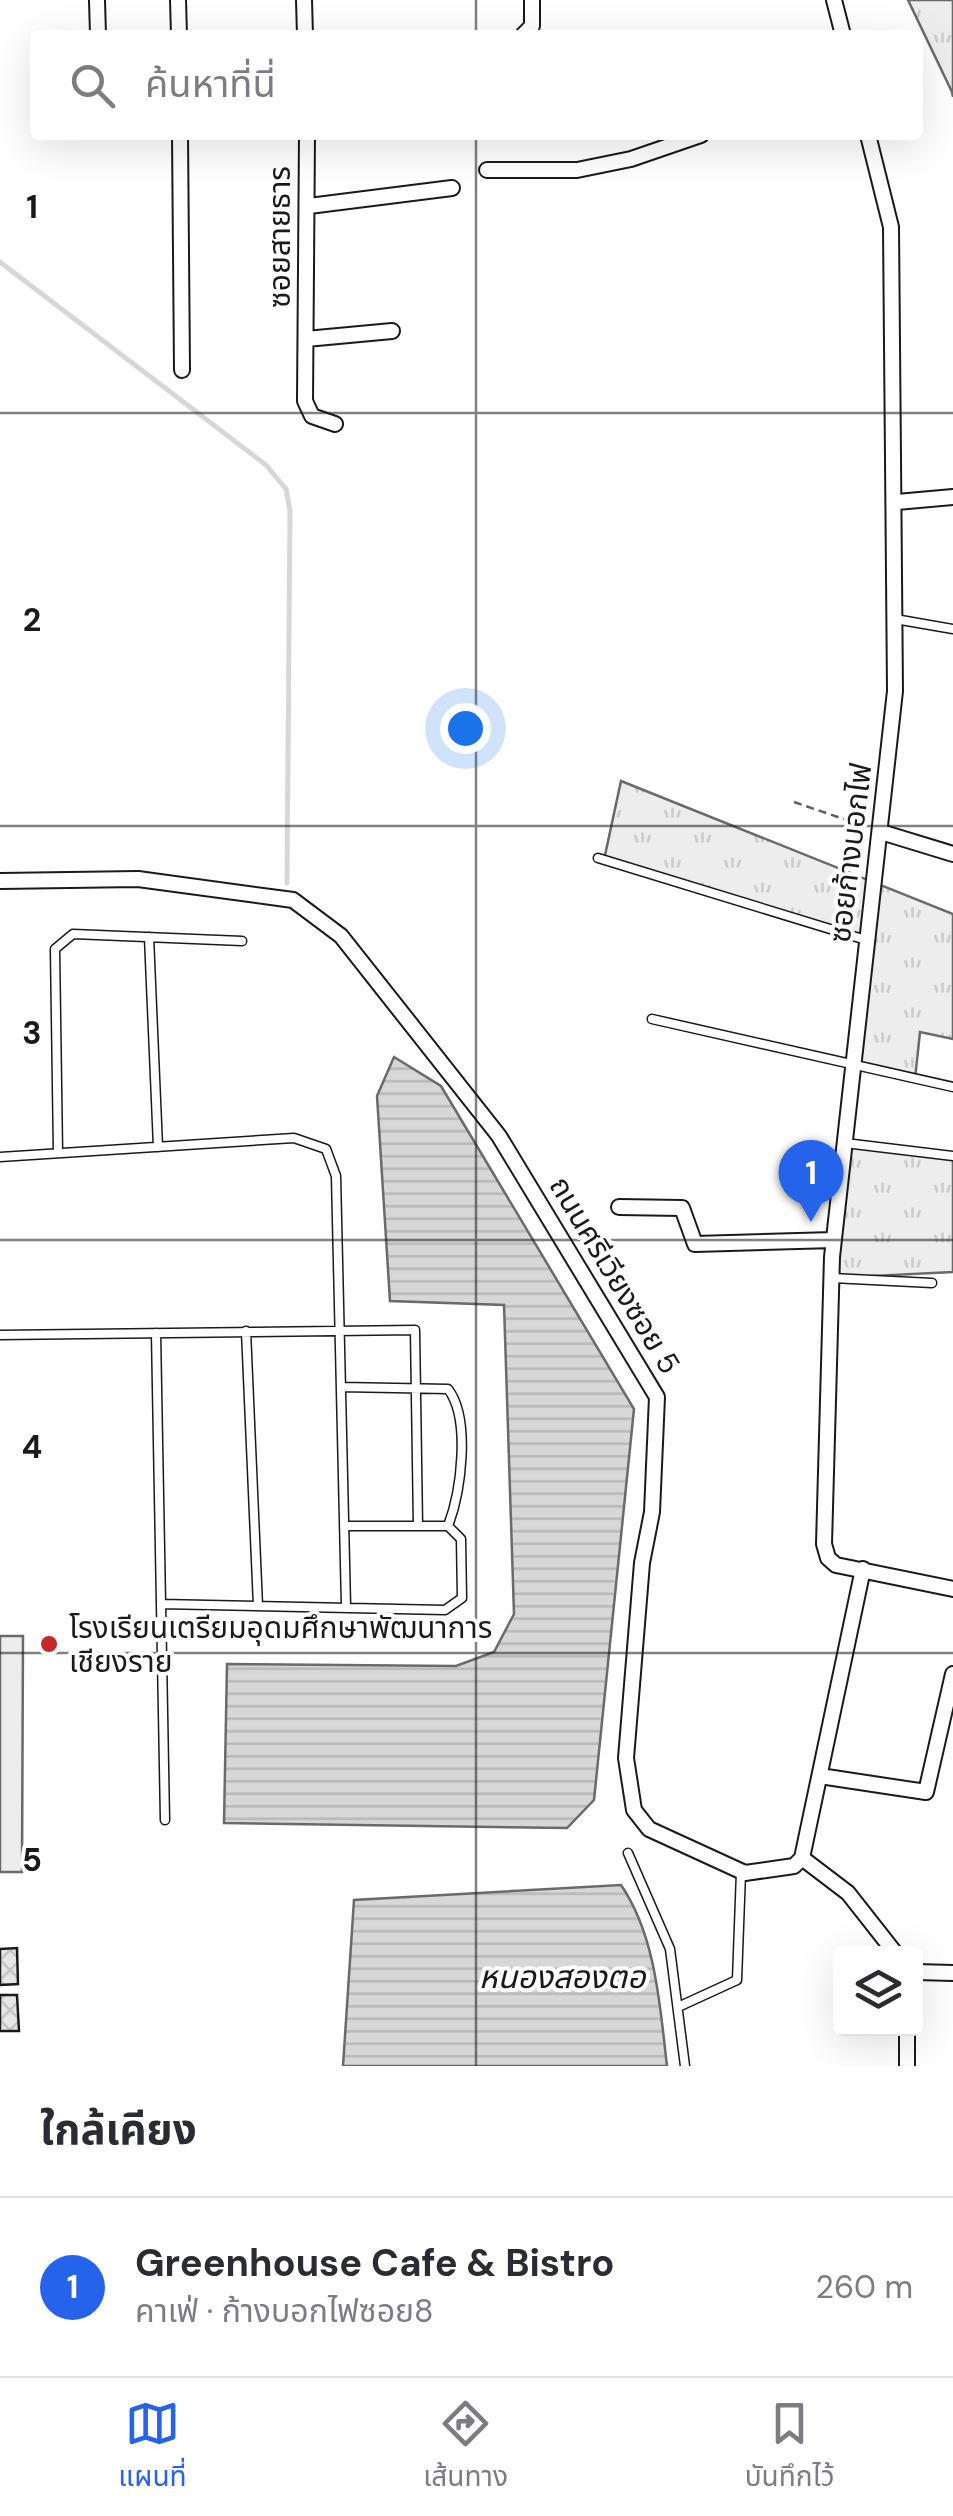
<!DOCTYPE html>
<html lang="th">
<head>
<meta charset="utf-8">
<style>
  :root { --surface:#fff; --page:#f2f2f3; --text:#2b2b33; --muted:#7c7c81; --line:#e1e1e2; --accent:#2563eb }
  body { margin:0; font-family:"DM Sans","Noto Sans Thai",sans-serif; background:var(--page); color:var(--text) }
  .controls { position:absolute; right:30px; bottom:30px; display:grid; overflow:hidden; border-radius:10px; box-shadow:0 10px 40px #0002 }
  .controls button { width:90px; height:90px; display:grid; place-items:center; padding:0; border:0; border-bottom:2px solid var(--line); background:var(--surface); color:var(--text); font:50px sans-serif }
  .you { position:absolute; left:465px; top:728px; width:35px; height:35px; margin:-25px; border:8px solid #fff; border-radius:50%; background:#1a73e8; box-shadow:0 0 0 15px #1a73e833 }
  .badge { display:grid; place-items:center; width:65px; height:65px; border-radius:50%; background:var(--accent); color:#fff; font-size:32px; font-weight:700 }
  .pin { position:absolute; translate:-50% -82px; filter:drop-shadow(0 2px 5px #0008) }
  .pin::after { content:''; position:absolute; top:52px; width:35px; height:30px; background:inherit; clip-path:polygon(0 0,100% 0,50% 100%) }
  .list { margin:0; padding:0; list-style:none }
  h2 { display:flex; justify-content:space-between; align-items:center; height:130px; margin:0; padding:0 40px; font-size:42px }
  h2 small { font-size:32px; font-weight:400; color:var(--muted) }
  .list li { display:grid; grid-template-columns:65px 1fr auto; gap:30px; align-items:center; box-sizing:border-box; height:180px; padding:0 40px; border-top:2px solid var(--line) }
  .list b { display:block; font-size:38px; white-space:nowrap }
  .list p { margin:0; font-size:32px; white-space:nowrap; color:var(--muted) }
  .list em { font-size:32px; font-style:normal; color:var(--muted) }
  .icon { flex:none; width:55px; height:55px; fill:none; stroke:currentColor; stroke-width:2; stroke-linecap:round; stroke-linejoin:round }
  .map { position:relative; flex:none; width:953px; height:2066px; overflow:hidden }
  .search { position:absolute; background:var(--surface); box-shadow:0 10px 40px #0002; left:30px; right:30px; top:30px; height:110px; display:flex; align-items:center; gap:25px; box-sizing:border-box; padding:0 35px; border-radius:10px; color:var(--muted); font-size:38px }
  .sheet { height:310px; background:var(--surface) }
  nav { display:flex; justify-content:space-around; align-items:center; box-sizing:border-box; height:140px; border-top:2px solid var(--line); background:var(--surface); font-size:28px; color:var(--muted) }
  nav a { display:grid; justify-items:center; gap:5px }
  nav .on { color:var(--accent) }
  .map>svg:first-child { display:block }
  .grass { fill:url(#grass-tufts); stroke:#6a6a6a; stroke-width:2.5 }
  .pitch { fill:#ededed; stroke:#6a6a6a; stroke-width:2.5 }
  .water { fill:url(#water-rules); stroke:#6a6a6a; stroke-width:2.5 }
  .lines { fill:none; stroke-linecap:round; stroke-linejoin:round }
  .stream { stroke:#d7d7d7; stroke-width:5 }
  .building { fill:url(#building-cross-hatch); stroke:#1a1a1a; stroke-width:2.5 }
  .service-casing { stroke:#1a1a1a; stroke-width:11 }
  .minor-casing { stroke:#1a1a1a; stroke-width:18 }
  .path { stroke:#5f5f5f; stroke-width:2.5; stroke-dasharray:8 5; stroke-linecap:butt }
  .service { stroke:#fff; stroke-width:8 }
  .minor { stroke:#fff; stroke-width:14 }
  .grid { fill:none; stroke:#1a1a1a; stroke-width:2.5; stroke-opacity:0.55 }
  .poi-dot { fill:#c62828; stroke:#fff; stroke-width:4 }
  .labels { text-anchor:middle; dominant-baseline:central; stroke-width:8; stroke-linejoin:round; paint-order:stroke }
  .street-label { font-size:30px; fill:#1a1a1a; stroke:#fff }
  .poi-label { font-size:30px; fill:#1a1a1a; stroke:#fff; text-anchor:start }
  .water-label { font-size:32px; font-style:italic; fill:#1a1a1a; stroke:#fff }
  .grid-label { font-size:32px; text-anchor:middle; font-weight:bold; fill:#1a1a1a; stroke:#fff; stroke-width:8; stroke-linejoin:round; paint-order:stroke }
</style>
</head>
<body>
<div class="map">
<svg width="953" height="2066" viewBox="0 0 953 2066">
  <defs>
    <pattern id="grass-tufts" width="24" height="20" patternUnits="userSpaceOnUse" patternTransform="scale(2.5)"><rect width="24" height="20" fill="#ededed"/><path d="M3 7l-1-3M5 7V3M7 7l1-3M15 17l-1-3M17 17v-4M19 17l1-3" fill="none" stroke="#cbcbcb"/></pattern>
    <pattern id="water-rules" width="6" height="5" patternUnits="userSpaceOnUse" patternTransform="scale(2.5)"><rect width="6" height="5" fill="#d7d7d7"/><path d="M0 2.5h6" fill="none" stroke="#b8b8b8"/></pattern>
    <pattern id="building-cross-hatch" width="8" height="8" patternUnits="userSpaceOnUse" patternTransform="scale(2.5)"><rect width="8" height="8" fill="#e6e6e6"/><path d="M0 0l8 8M0 8l8-8" fill="none" stroke="#c5c5c5"/></pattern>
  </defs>
  <rect width="100%" height="100%" fill="#fff"/>
  <!-- grass -->
  <path class="grass" d="M908 0H953V97L952 92Z
    M621 781 953 914V1039L920 1032 915 1079 853 1067 867 941 604 860Z
    M845 1143 953 1153V1272L832 1278Z"/>
  <!-- pitch -->
  <path class="pitch" d="M0 1636H23L22 1872H0Z"/>
  <!-- water -->
  <path class="water" d="M394 1057 441 1086 634 1409 594 1800 567 1828 224 1823 227 1664 456 1666 494 1652 514 1614 504 1305 390 1301 377 1096Z
    M621 1885C656 1936 660 2007 667 2066H343L354 1900Z"/>
  <g class="lines">
    <!-- stream -->
    <path class="stream" d="M0 262 266 465 286 489 290 511 287 883"/>
  </g>
  <!-- building -->
  <path class="building" d="M17 1948 18 1984 0 1985V1949Z
    M0 1995H17L19 2031H0Z"/>
  <g class="lines">
    <defs>
      <path id="service" d="M895 619 953 629
        M598 858 866 940
        M149 937 158 1147
        M652 1019 953 1087
        M845 1143 953 1156
        M58 1153 55 949 73 934 242 941
        M0 1157 294 1138 326 1149 336 1176 346 1606
        M832 1278 932 1283
        M246 1331 258 1606
        M156 1333 165 1820
        M0 1335 415 1330 418 1526
        M341 1387 448 1389C471 1419 461 1492 448 1526
        M161 1604 445 1610 462 1598 461 1539 448 1526H344
        M628 1853 670 1949 685 2066
        M678 2007 737 1980 741 1872"/>
      <path id="minor" d="M97 0 98 35
        M178 0 179 35
        M304 0 305 35
        M834 0 843 35
        M523 35 532 26V0
        M180 135 182 370
        M307 135 305 401 312 416 335 424
        M868 135 891 227 895 691 832 1257 824 1544 828 1558 836 1565 953 1589
        M487 170H577L631 159 701 135
        M309 206 452 188
        M306 339 392 331
        M897 502 953 497
        M881 832 953 854
        M0 881 138 879 293 900 341 936 499 1136 657 1397 652 1512 642 1563 626 1758 634 1810 649 1829 745 1873 794 1866 802 1858 863 1569
        M619 1207 682 1208 695 1244 834 1240
        M820 1776 926 1792 953 1674
        M802 1858 848 1893 896 1954
        M916 1972 953 1973
        M907 2066V2028"/>
    </defs>
    <!-- service casing -->
    <use href="#service" class="service-casing"/>
    <!-- minor casing -->
    <use href="#minor" class="minor-casing"/>
    <!-- path -->
    <path class="path" d="M794 802 864 826"/>
    <!-- service -->
    <use href="#service" class="service"/>
    <!-- minor -->
    <use href="#minor" class="minor"/>
  </g>
  <!-- grid -->
  <path class="grid" d="M476 0V35M476 135V2066M0 413H953M0 826H953M0 1240H953M0 1653H953"/>
  <!-- markers -->
  <circle class="poi-dot" cx="49" cy="1644" r="10"/>
  <g class="labels">
    <!-- street labels -->
    <g class="street-label">
      <text transform="translate(279 237) rotate(-90)">ซอยสายธาร</text>
      <text transform="translate(850 853) rotate(-83)">ซอยก้างบอกไฟ</text>
      <text transform="translate(615 1275) rotate(59)">ถนนศรีเวียงซอย 5</text>
    </g>
    <!-- poi labels -->
    <g class="poi-label">
      <text x="69" y="1627">โรงเรียนเตรียมอุดมศึกษาพัฒนาการ<tspan x="69" dy="34">เชียงราย</tspan></text>
    </g>
    <!-- water labels -->
    <g class="water-label">
      <text x="562" y="1977">หนองสองตอ</text>
    </g>
  </g>
  <g class="grid-label">
    <text x="32" y="218">1</text>
    <text x="32" y="631">2</text>
    <text x="32" y="1044">3</text>
    <text x="32" y="1458">4</text>
    <text x="32" y="1871">5</text>
  </g>
</svg>
<div class="controls">
<button><svg class="icon" aria-label="layers" viewBox="0 0 24 24"><path d="M12 4l9 5-9 5-9-5zM3 14l9 5 9-5"/></svg></button>
</div>
<div class="you"></div>
<div class="pin badge" style="left:811px;top:1222px">1</div>
<div class="search"><svg class="icon" aria-label="search" viewBox="0 0 24 24"><circle cx="10" cy="10" r="6"/><path d="M15 15l6 6"/></svg>ค้นหาที่นี่</div>
</div>
<section class="sheet">
<h2>ใกล้เคียง<small></small></h2>
<ul class="list">
<li><span class="badge">1</span><div><b>Greenhouse Cafe &amp; Bistro</b><p>คาเฟ่ · ก้างบอกไฟซอย8</p></div><em>260 m</em></li>
</ul>
</section>
<nav>
<a class="on"><svg class="icon" aria-label="map" viewBox="0 0 24 24"><path d="M3 6l6-2 6 2 6-2v14l-6 2-6-2-6 2zM9 4v14M15 6v14"/></svg>แผนที่</a>
<a><svg class="icon" aria-label="directions" viewBox="0 0 24 24"><path d="M12 3l9 9-9 9-9-9zM9 14v-3h6M13 9l2 2-2 2"/></svg>เส้นทาง</a>
<a><svg class="icon" aria-label="saved" viewBox="0 0 24 24"><path d="M7 4h10v16l-5-4-5 4z"/></svg>บันทึกไว้</a>
</nav>
</body>
</html>
